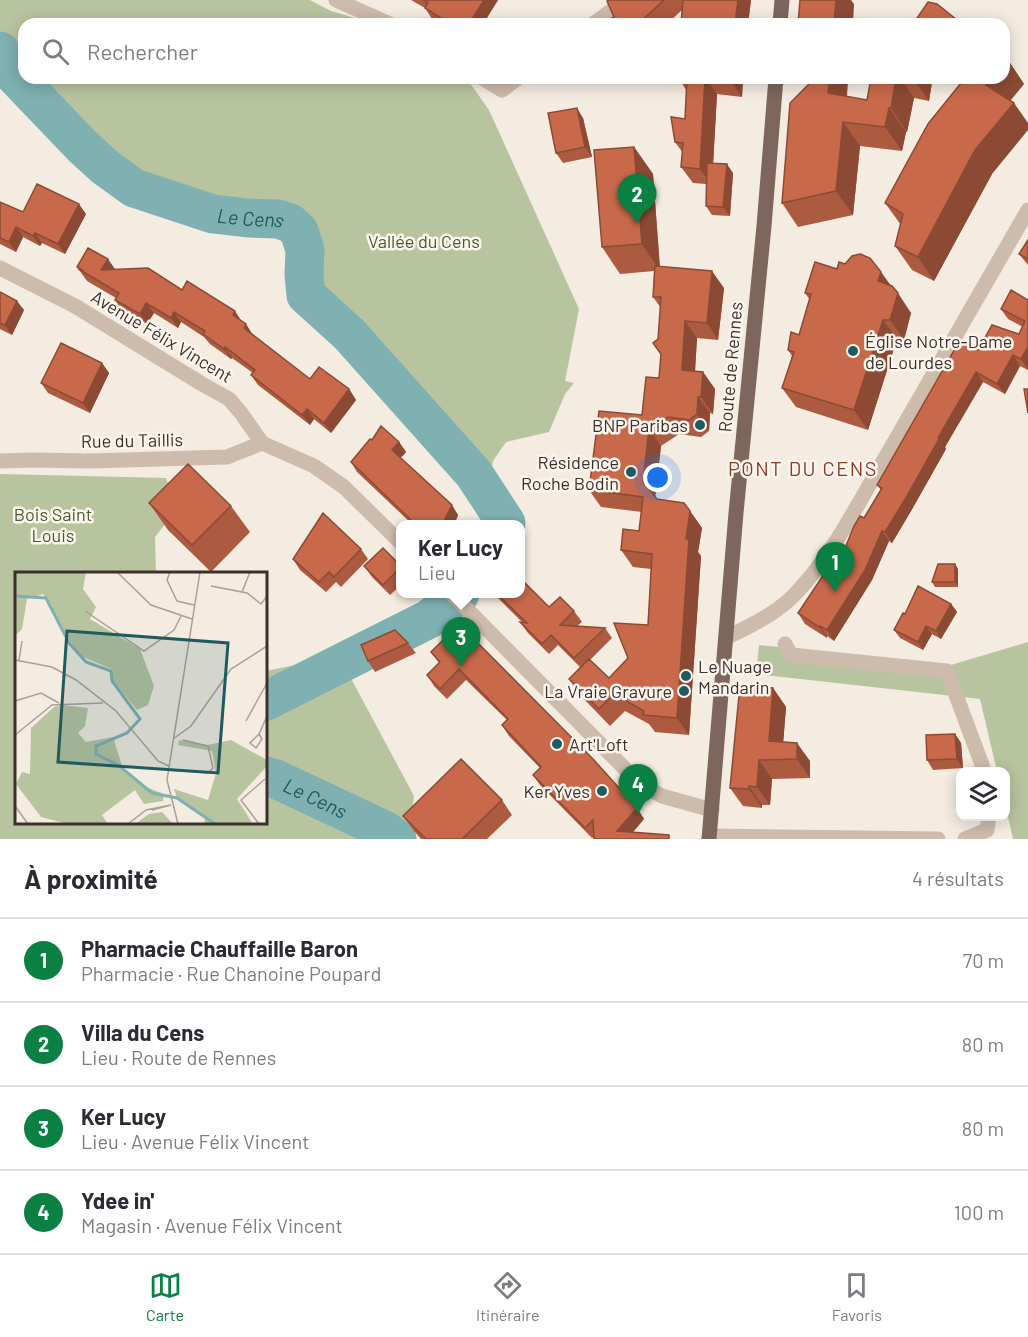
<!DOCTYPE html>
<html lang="fr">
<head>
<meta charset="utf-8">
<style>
  :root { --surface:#fff; --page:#f2f2f3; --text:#2b2b33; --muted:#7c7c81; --line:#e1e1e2; --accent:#0b8043 }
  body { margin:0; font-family:Barlow,sans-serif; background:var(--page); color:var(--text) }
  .controls { position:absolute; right:18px; bottom:18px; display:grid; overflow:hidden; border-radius:12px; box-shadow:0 3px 15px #0003 }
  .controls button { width:54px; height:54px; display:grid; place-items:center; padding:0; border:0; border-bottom:2px solid var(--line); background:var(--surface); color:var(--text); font:30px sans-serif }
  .you { position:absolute; left:658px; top:478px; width:21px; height:21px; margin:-15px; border:4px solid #fff; border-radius:50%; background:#1a73e8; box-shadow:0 0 0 9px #1a73e833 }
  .badge { display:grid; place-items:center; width:39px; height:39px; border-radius:50%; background:var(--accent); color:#fff; font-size:20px; font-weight:700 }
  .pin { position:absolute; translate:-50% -50px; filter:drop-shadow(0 2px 3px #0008) }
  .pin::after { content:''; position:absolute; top:32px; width:21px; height:18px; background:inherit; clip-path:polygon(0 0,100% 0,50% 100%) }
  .popup { position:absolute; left:396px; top:520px; width:129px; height:78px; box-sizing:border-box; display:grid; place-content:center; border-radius:12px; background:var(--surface); filter:drop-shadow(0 2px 4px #0005); font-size:20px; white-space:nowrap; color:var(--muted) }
  .popup b { font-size:22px; color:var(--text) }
  .popup::after { content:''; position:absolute; left:50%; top:100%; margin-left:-12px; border:12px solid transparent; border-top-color:var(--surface) }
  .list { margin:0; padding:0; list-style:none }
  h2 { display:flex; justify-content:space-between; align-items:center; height:78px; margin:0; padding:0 24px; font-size:26px }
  h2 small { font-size:20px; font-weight:400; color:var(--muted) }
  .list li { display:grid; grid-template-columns:39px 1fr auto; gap:18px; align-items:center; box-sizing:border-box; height:84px; padding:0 24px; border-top:2px solid var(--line) }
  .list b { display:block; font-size:22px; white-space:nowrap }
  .list p { margin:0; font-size:20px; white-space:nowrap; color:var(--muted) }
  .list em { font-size:20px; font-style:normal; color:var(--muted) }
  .icon { flex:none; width:33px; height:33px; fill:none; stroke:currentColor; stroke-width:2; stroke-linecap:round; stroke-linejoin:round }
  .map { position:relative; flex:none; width:1028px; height:839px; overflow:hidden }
  .search { position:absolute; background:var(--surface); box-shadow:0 3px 15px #0003; left:18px; right:18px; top:18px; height:66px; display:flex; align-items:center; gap:15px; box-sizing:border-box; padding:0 21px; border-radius:18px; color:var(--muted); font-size:22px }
  .sheet { height:414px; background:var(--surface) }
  nav { display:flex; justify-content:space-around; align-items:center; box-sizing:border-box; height:84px; border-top:2px solid var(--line); background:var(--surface); font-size:16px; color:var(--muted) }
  nav a { display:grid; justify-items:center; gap:3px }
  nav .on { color:var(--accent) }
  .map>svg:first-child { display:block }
  .green { fill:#b8c4a0 }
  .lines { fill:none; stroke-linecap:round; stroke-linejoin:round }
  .river { stroke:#7fb0b2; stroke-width:39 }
  .minor { stroke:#cdbbac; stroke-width:15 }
  .major { stroke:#7d675c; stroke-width:15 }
  .wall { fill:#ac5a40 }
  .shaded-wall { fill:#8c4a34 }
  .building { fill:#c8694b; stroke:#8c4a34; stroke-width:1.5 }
  .poi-dot { fill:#1f5a5e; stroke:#fbf5ee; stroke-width:2 }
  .labels { text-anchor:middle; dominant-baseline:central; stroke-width:5; stroke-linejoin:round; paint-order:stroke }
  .park-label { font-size:18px; fill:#4a5a2e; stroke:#fbf5ee }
  .street-label { font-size:18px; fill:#3b302b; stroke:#fbf5ee }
  .poi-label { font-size:18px; fill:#3b302b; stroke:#fbf5ee; text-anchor:end }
  .water-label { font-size:20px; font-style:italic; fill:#1f5a5e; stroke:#fbf5ee }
  .neighbourhood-label { font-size:20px; letter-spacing:1.5px; fill:#8c3b22; stroke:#fbf5ee }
  .inset-river { fill:none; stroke:#7fb0b2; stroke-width:3 }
  .inset-road { fill:none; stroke:#aaa098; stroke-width:1.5 }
  .view { fill:#1f5a5e; fill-opacity:0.15; stroke:#1f5a5e; stroke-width:3 }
  .inset-edge { fill:none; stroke:#3b302b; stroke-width:3 }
</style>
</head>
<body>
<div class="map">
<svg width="1028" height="839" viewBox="0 0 1028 839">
  <rect width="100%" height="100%" fill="#f4ebe1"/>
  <!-- green -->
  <path class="green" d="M0 0H310L331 11 375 24H24V75L21 72 9 47 0 39Z
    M28 78H464L470 83 489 110 579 309 565 381 574 383 565 394 549 432 506 442 493 461 491 471 483 470 444 428 395 372 347 322 312 295 311 290 310 268 312 251 304 228 294 218 281 213 237 211 208 204 158 186 138 181 123 172 96 149 62 112Z
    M0 474 166 478 177 509 155 537 156 573 16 574V822H266V671L339 656 414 796 409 836 413 839H0Z
    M1028 642V839H1013L1006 808V772L997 771 980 699 756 674 759 645 951 665Z"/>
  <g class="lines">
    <!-- river -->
    <g class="river">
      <path id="s1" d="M0 51 15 76 82 146 105 167 134 188 213 214 248 218 278 219 290 223 299 231 305 250 304 275 306 295 349 334 474 474 506 523 505 524"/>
      <path d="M266 701 429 619 460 594"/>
      <path id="s2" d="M266 776 276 779 386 831 397 839"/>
    </g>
    <!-- minor -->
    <path class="minor" d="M336 0 390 24
      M593 24 626 0
      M482 78 502 90 518 78
      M0 268 75 306 202 384 229 399 241 413 262 443 314 466 344 487 401 543
      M0 461 32 460 90 461 227 457 262 443
      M452 594 640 784 662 796 712 810
      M726 638C753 624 777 614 798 591 834 553 858 503 885 458 933 376 980 293 1028 210
      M785 644 791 655 947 671 981 762 984 772
      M709 836 938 839
      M965 839 987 830 989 816"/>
    <!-- major -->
    <path class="major" d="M780 24 782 0
      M709 839 736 513 764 226 776 78"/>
  </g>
  <!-- wall -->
  <path class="wall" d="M411 0H498L483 24H441L432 19 425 8Z
    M609 0H751L748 24H681L682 10 667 24H601L614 17Z
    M1008 60 1024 84 1010 101 992 174 934 281 912 270 895 246 901 225 885 203Z
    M678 78H743L742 97 717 94 713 163 733 173 730 216 712 215 706 206V184L693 183 681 167 683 153 675 142 685 119 687 91Z
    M808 78H848L847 97 867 100 871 78H929L932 82 929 101 914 98 907 132H906L902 151 860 146 853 215 798 227 782 203 811 82Z
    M583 118 592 157 563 163 556 153Z
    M634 147 653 174 660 267 724 288 718 340 697 338 695 371 703 372 715 389 713 414 710 413 709 431 701 437 679 434 661 446 655 497 657 499 690 511 702 528 698 552 701 556 689 735 655 732 649 724 625 711 610 726 581 696 569 679 580 667 558 645 549 654 528 633 520 622 523 623 499 599 495 594H521L549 607 574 611 582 622 577 626 605 628 612 638 590 660 609 678 628 658 648 625 651 569 633 567 621 550 639 531 642 512 601 507 589 490 642 415 659 378 661 355 653 343 658 339 661 308 653 297 654 271 620 274 602 247Z
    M0 202 23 212 86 214 65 254 42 243 40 246 23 237 16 252 0 244Z
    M1028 240V265L1019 254Z
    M77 267 115 269 182 290 242 322 253 335 310 379 349 389 356 400 331 433 314 419 310 425 258 385 251 375 253 373 232 358 231 359 210 344 204 337 181 322 178 328 154 313 147 324 122 310 115 300 116 298 87 281Z
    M837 269 881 272 911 313 904 340 897 339 868 430 796 407 782 388 792 356 788 350 799 335 810 300 805 293Z
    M0 292 24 310 12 335 0 329Z
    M1028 300V370L1020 366 1005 394 983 382 945 447 946 449 911 511 892 543 889 541 872 580 834 641 827 636V638L805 624 798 613 843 553 881 490 877 485 978 350 1019 334 1023 327 1008 319 1001 309Z
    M102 363 109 373 90 413 48 393 41 383Z
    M372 440 399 442 406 452 400 458 458 515 454 525H413L357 472 351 462Z
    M149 503 231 506 250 532 211 572 168 530Z
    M361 549 368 559 341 587 336 582 326 592 300 570 293 559Z
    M364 566H401V585L390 595 372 577Z
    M958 569V587H935L932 582Z
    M951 604 957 612 941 639 932 634 923 650 900 638 894 630 905 614Z
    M459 624 637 808 644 819 633 832 594 837 592 838 540 785 533 775 540 768 509 736 502 725 507 720 466 680 447 699 434 686 427 675 439 663 431 652Z
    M408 643 416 653 375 672 368 661Z
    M773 688 786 707 783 742 810 761V778L772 779 770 805H762V808L743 806 730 788Z
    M955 734 961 743 963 768 933 770 927 760Z
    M502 800 512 815 487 839H421L414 831 403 816Z"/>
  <!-- shaded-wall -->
  <path class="shaded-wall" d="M484 0H498L483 24H469Z
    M738 0H751L748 24H735Z
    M836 0H851L854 4 853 24H834Z
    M1008 60 1024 84 1003 109 986 85 992 78H1004V64Z
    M705 78 717 94 712 185 700 169Z
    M730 78H743L742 97 730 80Z
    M830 78H848L845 117 828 93Z
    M896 78H900L914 98 907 132 891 108Z
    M913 78H929L932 82 929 101Z
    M1014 103 1028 123V130L992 174 934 281 918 257 975 150Z
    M577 108 583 118 592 157 585 147Z
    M889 108 906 132 902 151 885 127Z
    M843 122 860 146 853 215 836 191Z
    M634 147 653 174 660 271 642 244Z
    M727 164 733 173 730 216 723 207Z
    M79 204 86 214 65 254 58 244Z
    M16 227 23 237 16 252 9 242Z
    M35 233 42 243 40 246 33 236Z
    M108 259 115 269 101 270Z
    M712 271 724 288 718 340 707 323Z
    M881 272 894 291 878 281Z
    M898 293 911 313 904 340 890 320Z
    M17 301 24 310 12 335 5 325Z
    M146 303 154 313 147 324 140 314Z
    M235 311 242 322 233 315Z
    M174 312 181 322 178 328 171 318Z
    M883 320 897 339 868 430 854 410Z
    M685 321 697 338 694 387 682 370Z
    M246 324 253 335 251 338 244 328Z
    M225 347 232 358 231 359 224 349Z
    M1028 347V370L1021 359Z
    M1013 355 1020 366 1005 394 997 384Z
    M102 363 109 373 90 413 83 403Z
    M703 372 715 389 713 414 701 397Z
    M976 372 983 382 945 447 946 449 911 511 892 543 885 532Z
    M349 389 356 400 331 433 324 423Z
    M698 397 710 413 709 431 697 414Z
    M307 409 314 419 310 425 302 415Z
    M649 429 661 446 655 499 643 482Z
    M399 442 406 452 399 460 392 450Z
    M452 505 458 515 454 525H442Z
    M690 511 702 528 698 552 701 556 689 735 677 718 686 539Z
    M882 531 889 541 872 580 834 641 827 630Z
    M955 564 958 569V587L955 582Z
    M951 604 957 612 941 639 936 631Z
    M820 626 827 636V638L819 627Z
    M926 626 932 634 923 650 918 642Z
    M773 688 786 707 782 759 769 741Z
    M955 734 961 743 963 768 957 759Z
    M797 743 810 761V778L797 759Z
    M759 760 772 779 770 805 757 787Z
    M749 786 762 805V808L749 789Z
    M637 808 644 819 627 839 617 831Z"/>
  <!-- building -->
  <path class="building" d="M423 0H484L469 24H447L440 20 441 18 425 8 428 3Z
    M609 0H664L638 24H601L614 17 607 1Z
    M683 0H738L735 24H681Z
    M800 0H836L834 24H798Z
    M928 2 937 4 962 24H924L917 18Z
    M1004 57 1008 60 1004 64Z
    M687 78H705L700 169 681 167 683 143 675 142 671 117 685 119Z
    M706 78H730V80Z
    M815 78H830L828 93 867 100 871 78H896L891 108H889L885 127 843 122 836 191 782 203 790 103Z
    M965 78H992L986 85 1014 103 975 150 918 257 895 246 903 214 885 203 928 124Z
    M577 108 585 147 556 153 548 113Z
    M634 147 642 244 602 247 594 150Z
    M707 163 727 164 723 207 706 206Z
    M37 184 79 204 58 244 35 233 33 236 16 227 9 242 0 238V202L23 212Z
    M1028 240V259L1019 254Z
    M88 248 108 259 101 270 148 268 182 290 187 281 235 311 233 315 246 324 244 328 310 379 319 367 349 389 324 423 307 409 302 415 251 375 255 370 225 347 224 349 203 334 205 331 174 312 171 318 146 303 140 314 115 300 119 293 80 270H82L77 267Z
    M860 254 870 258 881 272 878 281 892 286 898 293 890 320H883L854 410 782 388 794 352 788 350 791 332 799 335 811 294 805 293 815 262 837 269 839 262 845 264 852 256Z
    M655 266 712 271 707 323 685 321 682 370 703 372 701 397H698L697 414 689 420 668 417 649 429 643 482 657 499 684 503 690 511 686 539H689L677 718 643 715 644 711 614 694 599 709 569 679 589 659 609 678 628 658 614 623 648 625 652 554 621 550 623 529 639 531 643 497 589 490 599 411 642 415 646 377 659 378 661 354 653 343 658 339 661 297H653Z
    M1011 290 1028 300V347L1021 359 1013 355 997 384 976 372 938 438 939 439 904 501 885 532 882 531 865 570 827 630 820 626 819 627 798 613 840 550 843 553 854 526 860 516 864 518 882 488 877 485 960 340 978 350 992 325 1019 334 1025 321 1001 309Z
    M0 292 17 301 5 325 0 323Z
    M61 343 102 363 83 403 41 383Z
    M1024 389H1028V413Z
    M381 426 399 442 392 450 452 505 442 525H416L351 462 370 439 372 440Z
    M188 464 231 506 192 545 149 503Z
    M323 513 361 549 334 577 329 572 319 582 293 559Z
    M383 548 401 566V567L383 585 364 566Z
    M938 564H955V582H932Z
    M521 579 549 607 560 597 574 611 560 625 605 628 574 658 551 635 542 644 520 622 527 623 497 594H521Z
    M918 586 951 604 936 631 926 626 918 642 894 630 903 613 905 614Z
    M459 624 593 759 637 808 617 831 669 835V839H594L593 820 585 828 533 775 541 767 502 725 508 719 459 669 440 689 427 675 440 662 431 652Z
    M395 630 408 643 368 661 361 645Z
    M740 685 773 688 769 741 797 743V759L759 760 757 787 749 786V789L730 788Z
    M955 734 957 759 927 760 926 735Z
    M461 759 502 800 462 839H426L403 816Z"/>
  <!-- markers -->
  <g class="poi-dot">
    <circle cx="853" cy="351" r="6"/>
    <circle cx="700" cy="425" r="6"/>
    <circle cx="631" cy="472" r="6"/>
    <circle cx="686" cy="676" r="6"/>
    <circle cx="684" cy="691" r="6"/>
    <circle cx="557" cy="744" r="6"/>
    <circle cx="602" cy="791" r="6"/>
  </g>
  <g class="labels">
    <!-- park labels -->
    <g class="park-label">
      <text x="424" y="241">Vallée du Cens</text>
      <text x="53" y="514">Bois Saint<tspan x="53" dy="21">Louis</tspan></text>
    </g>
    <!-- street labels -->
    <g class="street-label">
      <text transform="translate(162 336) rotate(31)">Avenue Félix Vincent</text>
      <text transform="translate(730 367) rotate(-85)">Route de Rennes</text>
      <text transform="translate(132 440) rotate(-1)">Rue du Taillis</text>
    </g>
    <!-- poi labels -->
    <g class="poi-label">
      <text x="865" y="341" text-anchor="start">Église Notre-Dame<tspan x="865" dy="21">de Lourdes</tspan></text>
      <text x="688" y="425">BNP Paribas</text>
      <text x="619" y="462">Résidence<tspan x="619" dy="21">Roche Bodin</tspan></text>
      <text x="698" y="666" text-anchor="start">Le Nuage<tspan x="698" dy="21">Mandarin</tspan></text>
      <text x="672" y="691">La Vraie Gravure</text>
      <text x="569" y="744" text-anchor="start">Art'Loft</text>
      <text x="590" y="791">Ker Yves</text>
    </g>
    <!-- water labels -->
    <g class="water-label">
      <text stroke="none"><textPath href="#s1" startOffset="314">Le Cens</textPath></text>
      <text stroke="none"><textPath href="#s2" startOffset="54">Le Cens</textPath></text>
    </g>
    <!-- neighbourhood labels -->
    <g class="neighbourhood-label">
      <text x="803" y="468">PONT DU CENS</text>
    </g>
  </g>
  <!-- overview -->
  <g transform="translate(15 572)">
    <rect width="252" height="252" fill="#f4ebe1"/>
    <path d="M0 0H71L68 17 81 35 75 47 125 77 139 114 133 133 122 138 98 109 96 97 66 84 43 53 36 32 28 22 12 27 7 57 0 64ZM46 133 73 136 70 154 63 161 71 170 98 165 107 194 131 215 149 222 148 229 129 232 120 218 87 243 93 252H53L26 245 1 212 7 200 15 202 16 156 39 135ZM164 168 193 173 216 168 252 188V194L222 227 238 252H189L190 246 162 226 159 217 193 228 201 201 197 179 163 173ZM147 240 158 252H120L134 242Z" fill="#b8c4a0"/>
    <path class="inset-river" d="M0 24 31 26 54 71 71 90 96 99 97 109 125 147 112 161 81 174V182L103 193 137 221 162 226 200 252"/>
    <path class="inset-road" d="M102 0 136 33 177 47M155 0 152 8 162 29 179 33M196 14 232 21 246 32 252 24M227 20 235 0M70 39 129 79 159 58 166 44M0 88 37 95 61 108 101 139 143 189 154 194M4 88 7 69M0 129 26 121 44 131M231 149 252 111M244 162 247 167 241 176 235 171 244 162 252 144M0 163 37 133 88 131M158 167 176 154 216 97 252 74M168 168 193 174 198 196 193 201M154 198 194 201M0 234 13 252M137 238 156 233M113 252 131 238 156 233M163 252 152 208 185 0M244 252 226 228 250 207"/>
    <path class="view" d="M52 59 213 71 203 201 43 190Z"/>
    <rect width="252" height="252" class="inset-edge"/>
  </g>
</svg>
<div class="controls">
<button><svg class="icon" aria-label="layers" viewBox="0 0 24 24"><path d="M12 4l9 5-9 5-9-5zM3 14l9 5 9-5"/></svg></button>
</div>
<div class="you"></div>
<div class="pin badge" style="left:835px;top:592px">1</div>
<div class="pin badge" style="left:637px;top:224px">2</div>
<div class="pin badge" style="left:461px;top:667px">3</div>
<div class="popup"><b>Ker Lucy</b>Lieu</div>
<div class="pin badge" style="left:638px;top:814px">4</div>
<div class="search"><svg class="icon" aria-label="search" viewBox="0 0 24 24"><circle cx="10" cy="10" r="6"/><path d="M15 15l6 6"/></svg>Rechercher</div>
</div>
<section class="sheet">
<h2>À proximité<small>4 résultats</small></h2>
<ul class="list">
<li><span class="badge">1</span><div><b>Pharmacie Chauffaille Baron</b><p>Pharmacie · Rue Chanoine Poupard</p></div><em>70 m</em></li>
<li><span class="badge">2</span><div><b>Villa du Cens</b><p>Lieu · Route de Rennes</p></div><em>80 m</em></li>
<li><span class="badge">3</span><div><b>Ker Lucy</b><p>Lieu · Avenue Félix Vincent</p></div><em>80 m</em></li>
<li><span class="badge">4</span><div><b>Ydee in'</b><p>Magasin · Avenue Félix Vincent</p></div><em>100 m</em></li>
</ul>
</section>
<nav>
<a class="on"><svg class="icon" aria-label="map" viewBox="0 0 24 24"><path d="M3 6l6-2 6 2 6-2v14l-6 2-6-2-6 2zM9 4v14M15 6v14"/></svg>Carte</a>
<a><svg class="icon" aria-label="directions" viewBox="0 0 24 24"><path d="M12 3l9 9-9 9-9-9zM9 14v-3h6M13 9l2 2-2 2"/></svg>Itinéraire</a>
<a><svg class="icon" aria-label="saved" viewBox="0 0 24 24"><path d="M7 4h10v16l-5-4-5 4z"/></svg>Favoris</a>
</nav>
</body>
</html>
